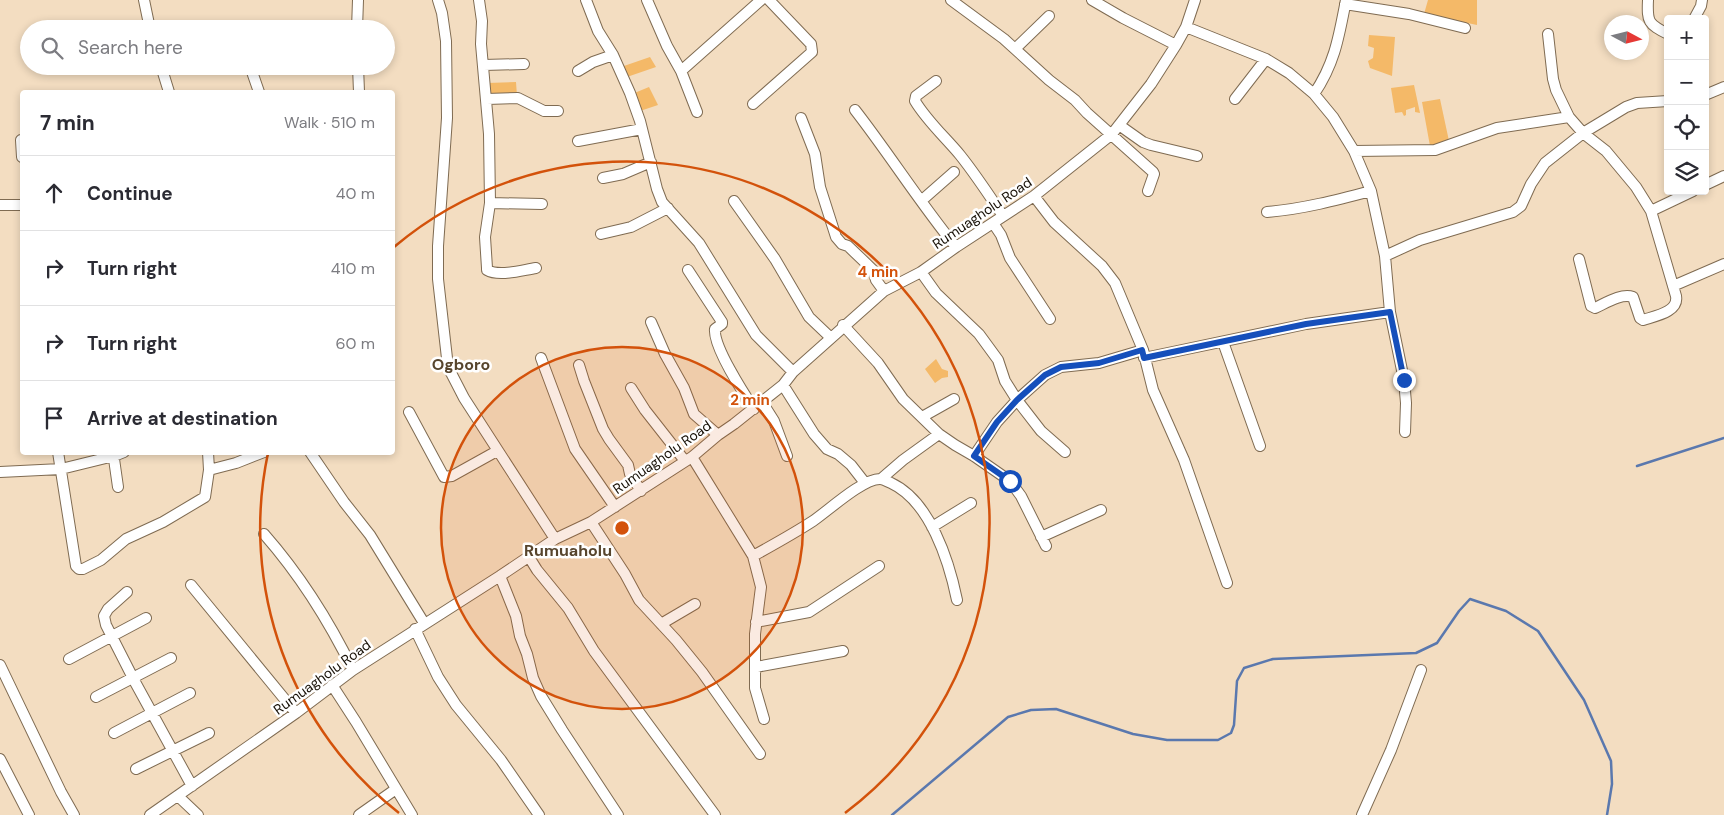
<!DOCTYPE html>
<html lang="en">
<head>
<meta charset="utf-8">
<style>
  :root { --surface:#fff; --page:#f2f2f3; --text:#2b2b33; --muted:#7c7c81; --line:#e1e1e2 }
  body { margin:0; font-family:"DM Sans",sans-serif; background:var(--page); color:var(--text) }
  .controls { position:absolute; right:15px; top:15px; display:grid; overflow:hidden; border-radius:5px; box-shadow:0 2px 8px #0003 }
  .controls button { width:45px; height:45px; display:grid; place-items:center; padding:0; border:0; border-bottom:1px solid var(--line); background:var(--surface); color:var(--text); font:25px sans-serif }
  .compass { position:absolute; left:1604px; top:15px; width:45px; height:45px; border-radius:50%; background:var(--surface); box-shadow:0 2px 8px #0003; rotate:97deg }
  .stop { position:absolute; width:15px; height:15px; margin:-11px; border:4px solid #154fbb; border-radius:50%; background:#fff }
  .stop.end { background:#154fbb; border-color:#fff; box-shadow:0 1px 5px #0008 }
  .list { margin:0; padding:0; list-style:none }
  h2 { display:flex; justify-content:space-between; align-items:center; height:65px; margin:0; padding:0 20px; font-size:21px }
  h2 small { font-size:16px; font-weight:400; color:var(--muted) }
  .list li { display:grid; grid-template-columns:32px 1fr auto; gap:15px; align-items:center; box-sizing:border-box; height:75px; padding:0 20px; border-top:1px solid var(--line) }
  .list b { display:block; font-size:19px; white-space:nowrap }
  .list em { font-size:16px; font-style:normal; color:var(--muted) }
  .icon { flex:none; width:28px; height:28px; fill:none; stroke:currentColor; stroke-width:2; stroke-linecap:round; stroke-linejoin:round }
  .map { position:relative; flex:none; width:1724px; height:815px; overflow:hidden }
  .search { position:absolute; background:var(--surface); box-shadow:0 2px 8px #0003; left:20px; top:20px; width:375px; height:55px; display:flex; align-items:center; gap:12px; box-sizing:border-box; padding:0 18px; border-radius:28px; color:var(--muted); font-size:19px }
  .panel { position:absolute; background:var(--surface); box-shadow:0 2px 8px #0003; left:20px; top:90px; width:375px; height:365px; border-radius:5px }
  .map>svg:first-child { display:block }
  .green { fill:#f4b968 }
  .lines { fill:none; stroke-linecap:round; stroke-linejoin:round }
  .stream { stroke:#5a78ae; stroke-width:2.5 }
  .minor-casing { stroke:#7f6b52; stroke-width:12 }
  .minor { stroke:#fff; stroke-width:10 }
  .route { stroke:#154fbb; stroke-width:6 }
  .ring { fill:none; stroke:#d3520b; stroke-width:2.5 }
  .labels { text-anchor:middle; dominant-baseline:central; stroke-width:5; stroke-linejoin:round; paint-order:stroke }
  .street-label { font-size:14px; fill:#171006; stroke:#fff }
  .quarter-label { font-size:16px; font-weight:bold; fill:#57452d; stroke:#fff }
  .centre { fill:#d3520b; stroke:#fff; stroke-width:2.5 }
  .ring-label { font-size:15px; text-anchor:middle; font-weight:bold; fill:#d3520b; stroke:#fff; stroke-width:5; stroke-linejoin:round; paint-order:stroke }
</style>
</head>
<body>
<div class="map">
<svg width="1724" height="815" viewBox="0 0 1724 815">
  <rect width="100%" height="100%" fill="#f3ddc1"/>
  <!-- green -->
  <path class="green" d="M1428 0H1477V25L1424 14Z
    M1369 35 1395 37 1392 76 1370 68 1368 61 1373 58 1374 48 1368 46Z
    M650 57 656 67 624 78 621 67Z
    M516 82 517 96H489L487 83Z
    M1414 85 1420 113 1415 112V107L1406 110V115L1404 116 1402 112 1395 113 1391 88Z
    M649 87 658 105 637 112 632 94Z
    M1440 99 1449 141 1430 146 1422 102Z
    M936 359 942 369 948 371V377L942 378 935 383 925 369Z"/>
  <g class="lines">
    <!-- stream -->
    <path class="stream" d="M1637 466 1724 438
      M892 815 1008 717 1031 710 1056 709 1133 734 1167 740H1218L1231 733 1234 725 1237 681 1244 668 1273 659 1416 653 1437 643 1459 611 1470 599 1506 611 1538 631 1584 700 1611 761 1612 784 1607 815"/>
    <defs>
      <path id="minor" d="M144 0 150 29
        M438 0 442 13 446 41 447 118 438 246V279L448 367 464 398 555 539
        M479 0 482 21 481 44 489 134 490 203 485 237 487 268V270C499 277 522 270 536 268
        M586 0 598 31 613 55 630 93 640 121 657 189 662 202 699 243 756 335 793 372
        M647 0 667 46 681 71 697 112
        M951 0 1004 39 1049 80 1075 100 1087 113 1153 172 1154 174 1148 191
        M1092 0 1123 18 1176 45
        M1648 0C1647 22 1648 24 1668 34
        M1345 4 1409 14 1465 28
        M1694 19 1701 6 1702 0
        M1186 27 1266 59 1289 73 1314 94 1333 117 1354 151 1371 191 1385 256 1390 312 1404 380 1406 403 1405 432
        M324 29 356 26
        M357 29 358 0
        M1548 34 1553 79 1556 90 1569 117 1583 133 1606 151 1636 187 1651 211 1676 296C1679 312 1655 316 1643 320L1640 318 1633 297C1621 293 1606 303 1595 308L1591 306 1579 259
        M1015 49 1049 16
        M484 65 524 64
        M161 66 169 92
        M250 66 259 92
        M358 66 359 92
        M578 71 593 62 613 55
        M681 71 761 0
        M936 81 916 96 915 101C927 121 945 137 960 155 976 175 989 195 1003 216
        M1314 94C1335 63 1339 36 1346 0
        M1705 95 1724 87
        M487 99 518 98 544 111H558
        M1235 99 1266 59
        M753 104 812 52 811 44 769 0
        M855 110C890 155 920 203 956 247
        M801 118 815 154 820 187 836 237 842 244 848 246 873 270 876 280 884 291
        M1119 125 1143 142 1151 145 1197 156
        M21 140 22 157
        M578 141 642 129
        M1354 151 1435 150 1497 128 1569 117
        M603 178 623 174 651 162
        M1705 185 1724 176
        M1034 196 1054 222 1102 266 1115 283 1143 350 1153 390 1184 460 1227 583
        M734 201 775 259 809 317 830 337
        M921 201 954 172
        M490 203 542 204
        M0 205H22
        M1651 211 1693 191
        M1267 212C1303 209 1337 200 1371 191
        M993 223 1001 235 1010 258 1050 319
        M601 234 631 227 668 208
        M1385 256 1420 240 1513 212 1521 206 1531 184 1545 163 1583 133 1626 107 1637 103 1668 101
        M688 270 722 322V324L715 329C713 346 744 394 754 409
        M921 272 936 293 979 334 998 360 1005 381 1017 400 1041 431 1065 452
        M1673 286 1724 264
        M651 322 665 354 684 388 694 414 718 435
        M843 325 878 363 903 399 939 434 955 445 974 456 1010 481 1021 496 1046 546
        M1223 342 1260 446
        M541 358 575 449 615 507
        M1144 358 1306 324 1390 312
        M579 365 584 381 603 429 609 439 628 465 630 474 641 491
        M783 385 814 434 827 449 838 454 851 465 865 483
        M631 388 645 410 685 461
        M762 402 774 421 787 456
        M409 412 444 477 452 476 497 451
        M922 417 954 399
        M58 452 76 566 79 569H83L101 560 126 539 163 522 205 497 209 470 208 452
        M113 452 118 487
        M310 452 344 502 370 535 424 623
        M974 456 997 422 1017 400 1045 375 1061 367 1099 363 1143 350
        M692 457 753 556 761 587 755 634V688L764 719
        M209 470 236 463 264 452
        M0 472 61 469 114 456 124 452
        M881 479 903 460 939 434
        M591 522 625 574 639 600 676 640 702 672 760 754
        M932 527 971 503
        M264 534C300 575 329 621 353 670
        M1041 537 1101 510
        M753 556C773 545 793 534 813 521 828 511 862 479 880 479 884 479 888 482 891 483 930 501 949 561 957 600
        M529 557 537 570 568 608 594 651 715 815
        M500 576 516 616 520 636 527 654 533 678 541 696 562 730 618 815
        M191 585 296 713
        M127 592 108 609 104 616 106 625 135 682 192 786
        M756 622 809 612 879 566
        M661 624 695 604
        M415 629 438 677 456 705 501 760 539 815
        M69 659 146 618
        M0 665 61 792 74 815
        M756 667 843 651
        M332 685 356 722 412 815
        M96 697 171 658
        M114 733 190 693
        M0 759 29 815
        M136 769 209 733
        M178 796 198 815
        M150 815 296 713 353 670 500 576 555 539 591 522 692 457 718 435 734 424 783 385 793 372 884 291 921 272 956 247 1034 196 1112 134 1151 84 1176 45 1186 27 1195 0
        M359 815 396 789
        M1362 815 1391 750 1421 670"/>
    </defs>
    <!-- minor casing -->
    <use href="#minor" class="minor-casing"/>
    <!-- minor -->
    <use href="#minor" class="minor"/>
  </g>
  <g class="lines">
    <!-- route -->
    <path class="route" d="M1010 481 974 456 997 422 1017 400 1045 375 1061 367 1099 363 1142 350 1144 358 1306 324 1390 312 1404 380"/>
  </g>
  <!-- distance rings -->
  <circle cx="622" cy="528" r="181" fill="#d3520b" fill-opacity=".12"/>
  <g class="ring">
    <circle cx="622" cy="528" r="181"/>
    <path d="M399 813A362 362 0 0 1 268 453M394 247A362 362 0 1 1 845 813"/>
  </g>
  <g class="labels">
    <!-- street labels -->
    <g class="street-label">
      <text transform="translate(982 213) rotate(-34)">Rumuagholu Road</text>
      <text transform="translate(662 457) rotate(-35)">Rumuagholu Road</text>
      <text transform="translate(322 677) rotate(-36)">Rumuagholu Road</text>
    </g>
    <!-- quarter labels -->
    <g class="quarter-label">
      <text x="461" y="364">Ogboro</text>
      <text x="568" y="550">Rumuaholu</text>
    </g>
  </g>
  <circle cx="622" cy="528" r="8" class="centre"/>
  <g class="ring-label">
    <text x="878" y="277">4 min</text>
    <text x="750" y="405">2 min</text>
  </g>
</svg>
<div class="controls">
<button>+</button>
<button>−</button>
<button><svg class="icon" aria-label="locate" viewBox="0 0 24 24"><circle cx="12" cy="12" r="6"/><path d="M12 2v4M12 18v4M2 12h4M18 12h4"/></svg></button>
<button><svg class="icon" aria-label="layers" viewBox="0 0 24 24"><path d="M12 4l9 5-9 5-9-5zM3 14l9 5 9-5"/></svg></button>
</div>
<svg class="compass" viewBox="-18 -18 36 36"><path d="M0-13l5 13h-10z" fill="#e53935"/><path d="M0 13l5-13h-10z" fill="#7c7c81"/></svg>
<div class="stop" style="left:1010px;top:481px"></div>
<div class="stop end" style="left:1404px;top:380px"></div>
<div class="search"><svg class="icon" aria-label="search" viewBox="0 0 24 24"><circle cx="10" cy="10" r="6"/><path d="M15 15l6 6"/></svg>Search here</div>
<section class="panel">
<h2>7 min<small>Walk · 510 m</small></h2>
<ul class="list">
<li><svg class="icon" aria-label="ahead" viewBox="0 0 24 24"><path d="M12 20V5M6 11l6-6 6 6"/></svg><div><b>Continue</b></div><em>40 m</em></li>
<li><svg class="icon" aria-label="right" viewBox="0 0 24 24"><path d="M7 20v-9h11M14 6l5 5-5 5"/></svg><div><b>Turn right</b></div><em>410 m</em></li>
<li><svg class="icon" aria-label="right" viewBox="0 0 24 24"><path d="M7 20v-9h11M14 6l5 5-5 5"/></svg><div><b>Turn right</b></div><em>60 m</em></li>
<li><svg class="icon" aria-label="arrive" viewBox="0 0 24 24"><path d="M6 21V4h12l-3 4 3 4H6"/></svg><div><b>Arrive at destination</b></div></li>
</ul>
</section>
</div>
</body>
</html>
